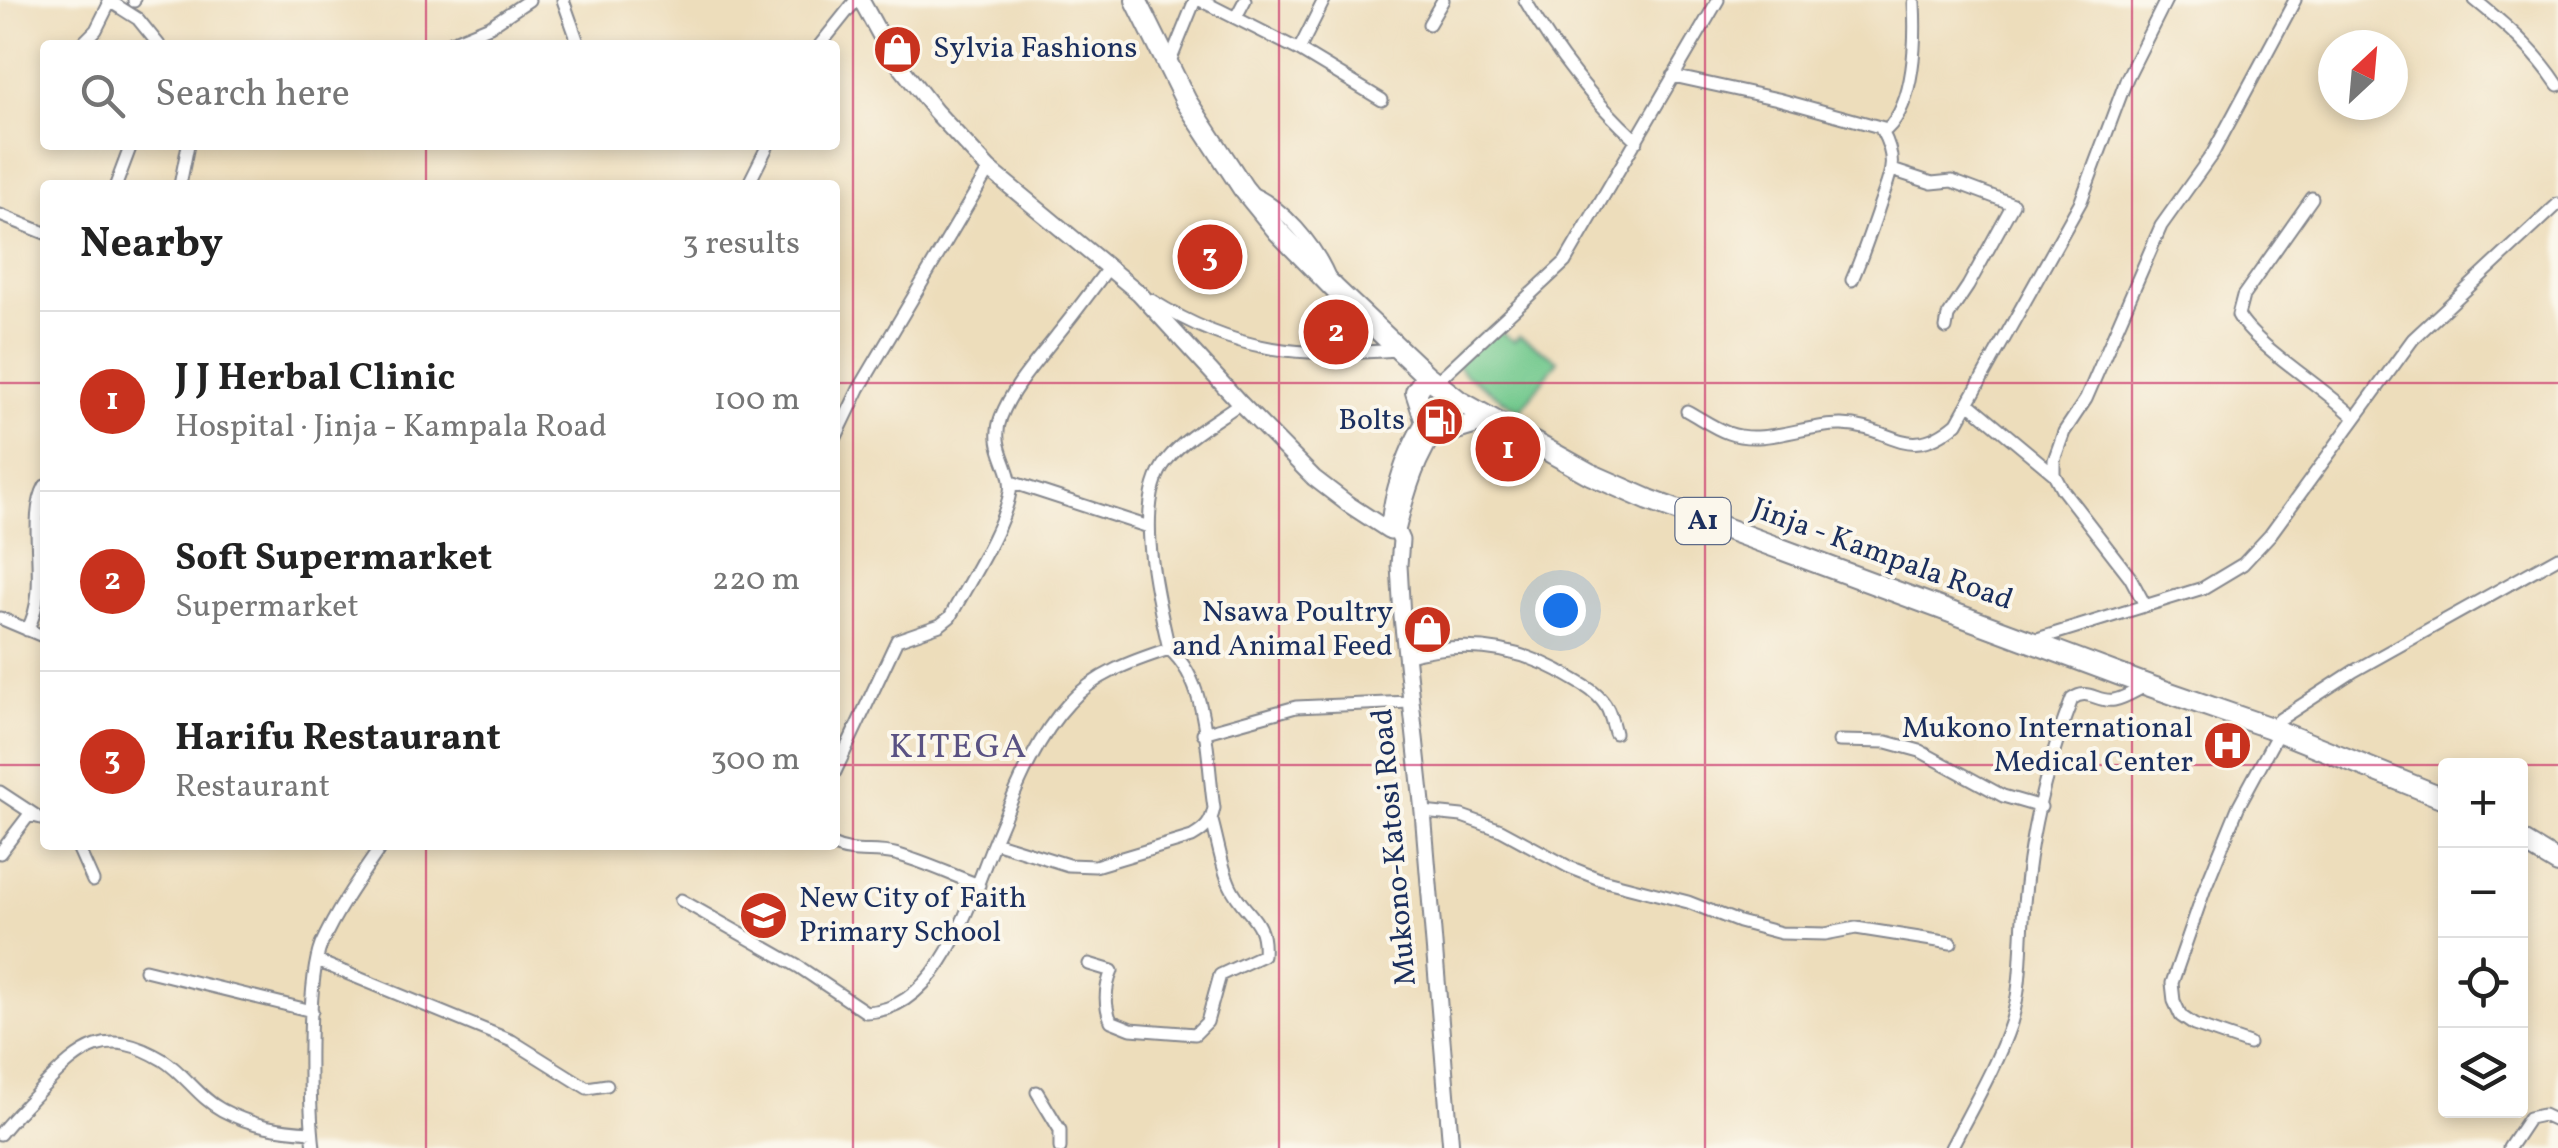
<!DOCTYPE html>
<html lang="en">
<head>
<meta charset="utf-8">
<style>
  :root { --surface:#fff; --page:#f6f6f6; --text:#222; --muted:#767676; --line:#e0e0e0; --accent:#c8321e }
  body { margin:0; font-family:Vollkorn,serif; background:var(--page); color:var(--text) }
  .controls { position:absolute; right:30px; bottom:30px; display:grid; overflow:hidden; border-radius:10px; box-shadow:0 5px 15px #0003 }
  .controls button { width:90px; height:90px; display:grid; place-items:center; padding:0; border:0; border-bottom:2px solid var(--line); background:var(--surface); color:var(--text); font:50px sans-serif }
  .compass { position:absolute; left:2318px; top:30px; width:90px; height:90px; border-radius:50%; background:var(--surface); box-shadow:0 5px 15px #0003; rotate:26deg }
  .you { position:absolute; left:1560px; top:610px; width:35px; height:35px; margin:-25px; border:8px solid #fff; border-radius:50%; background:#1a73e8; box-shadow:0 0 0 15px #1a73e833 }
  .badge { display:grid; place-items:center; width:65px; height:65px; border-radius:50%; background:var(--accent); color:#fff; font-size:32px; font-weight:700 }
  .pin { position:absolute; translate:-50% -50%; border:5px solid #fff; box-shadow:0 2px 10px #0006 }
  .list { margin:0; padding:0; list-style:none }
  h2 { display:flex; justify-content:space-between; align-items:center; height:130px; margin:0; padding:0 40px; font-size:42px }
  h2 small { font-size:32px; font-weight:400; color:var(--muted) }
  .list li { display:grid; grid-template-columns:65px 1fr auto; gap:30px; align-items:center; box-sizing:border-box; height:180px; padding:0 40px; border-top:2px solid var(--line) }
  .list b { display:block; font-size:38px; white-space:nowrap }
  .list p { margin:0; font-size:32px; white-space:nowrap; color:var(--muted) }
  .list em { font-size:32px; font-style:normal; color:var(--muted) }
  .icon { flex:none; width:55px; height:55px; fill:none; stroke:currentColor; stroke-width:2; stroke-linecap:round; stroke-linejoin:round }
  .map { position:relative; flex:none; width:2558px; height:1148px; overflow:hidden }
  .search { position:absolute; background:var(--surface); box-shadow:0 5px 15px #0003; left:40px; top:40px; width:800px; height:110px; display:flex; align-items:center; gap:25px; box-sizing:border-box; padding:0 35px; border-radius:10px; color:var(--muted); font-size:38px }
  .panel { position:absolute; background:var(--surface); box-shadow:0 5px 15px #0003; left:40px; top:180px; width:800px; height:670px; border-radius:10px }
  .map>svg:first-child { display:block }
  .green { fill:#73c98e; stroke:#477c76; stroke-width:2.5 }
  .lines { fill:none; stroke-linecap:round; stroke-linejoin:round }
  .street-casing { stroke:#84868c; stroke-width:15 }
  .secondary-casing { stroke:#84868c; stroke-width:19 }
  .highway-casing { stroke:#84868c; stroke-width:24 }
  .street { stroke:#fff; stroke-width:11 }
  .secondary { stroke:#fff; stroke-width:15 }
  .highway { stroke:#fff; stroke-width:20 }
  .grid { fill:none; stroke:#c2185b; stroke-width:2.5; stroke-opacity:0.55 }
  .labels { text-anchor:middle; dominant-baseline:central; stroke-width:8; stroke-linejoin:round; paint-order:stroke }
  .shield { fill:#fbf7ec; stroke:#5e6b89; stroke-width:2.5 }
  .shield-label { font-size:28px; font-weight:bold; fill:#1b2f5e }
  .poi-label { font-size:30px; fill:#1b2f5e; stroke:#fbf7ec; text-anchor:end }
  .street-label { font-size:30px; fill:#1b2f5e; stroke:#fbf7ec }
  .quarter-label { font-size:35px; letter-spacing:2.5px; fill:#5a5283; stroke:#fbf7ec }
</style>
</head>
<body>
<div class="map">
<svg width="2558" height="1148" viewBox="0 0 2558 1148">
  <rect width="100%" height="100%" fill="#fbf7ec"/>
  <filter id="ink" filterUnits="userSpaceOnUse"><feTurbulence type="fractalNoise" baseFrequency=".01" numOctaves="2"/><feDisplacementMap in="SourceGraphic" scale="20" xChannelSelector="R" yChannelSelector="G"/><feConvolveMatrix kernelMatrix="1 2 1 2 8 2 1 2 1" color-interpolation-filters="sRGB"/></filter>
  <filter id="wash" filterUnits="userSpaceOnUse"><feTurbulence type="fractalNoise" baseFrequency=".0048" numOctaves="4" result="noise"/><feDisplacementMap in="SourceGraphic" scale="40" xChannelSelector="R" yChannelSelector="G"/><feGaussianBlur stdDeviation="2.25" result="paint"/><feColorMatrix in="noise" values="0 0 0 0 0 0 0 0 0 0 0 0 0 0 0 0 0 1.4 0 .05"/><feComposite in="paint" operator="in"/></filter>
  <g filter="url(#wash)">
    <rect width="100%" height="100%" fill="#edddbb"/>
    <!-- green -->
    <path class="green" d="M1492 327 1514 341 1519 336 1558 360 1520 411 1465 374 1455 362 1458 352Z"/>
  </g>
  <g filter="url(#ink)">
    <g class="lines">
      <defs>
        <path id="street" d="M108 0 138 19 159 45
          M134 0V1
          M563 0 579 45
          M1200 0 1299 50 1324 0
          M1525 0C1556 54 1591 99 1637 141
          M2475 0C2507 26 2535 50 2558 85
          M1236 17 1245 0
          M1429 24 1443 0
          M81 45 96 30 110 2
          M444 45 490 26 529 0
          M820 45 856 0
          M1299 50 1382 100
          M1169 64 1195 0
          M1673 76 1778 99 1887 129C1915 103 1916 39 1914 3
          M1892 170 1932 183 1952 181 2013 204 1968 286 1948 316 1946 328
          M116 185 131 145
          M180 185 188 145
          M748 185 768 145
          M1252 193C1284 207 1315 244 1329 276
          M2312 198 2243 296 2238 315C2256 347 2326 388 2355 418
          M0 215 45 233
          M1852 280C1862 257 1869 236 1877 213 1887 179 1901 166 1882 131
          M1151 300C1238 354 1298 357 1397 350
          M1435 383 1565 262 1718 0
          M1970 404 2054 474
          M1687 411C1700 418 1714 428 1728 433 1764 446 1805 424 1842 425 1893 426 1907 465 1957 423L2081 201 2127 78 2166 0
          M835 439 859 389 989 169
          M1011 482 1149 527
          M2145 605 2130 577 2062 489 2054 474V460L2064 432 2086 399 2161 226 2213 153 2295 0
          M0 618 45 637
          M27 630C52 588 25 523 45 486
          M2034 640 2203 588 2243 564 2270 535 2413 339 2558 204
          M1405 656C1465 639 1520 646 1573 679 1587 687 1601 695 1608 710 1611 717 1613 725 1615 733
          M2268 727 2354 671 2558 557
          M1203 733 1296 707 1410 702
          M1839 741 1887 742 1920 751 2003 796 2041 807
          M835 772 897 640 940 625 950 617C968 583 1004 528 1010 492 1014 466 989 449 1001 417 1013 386 1037 361 1057 335 1075 313 1092 290 1109 267
          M0 792 35 815
          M1423 812 1462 816 1501 830 1569 867 1602 880 1688 902 1739 922 1781 933 1825 934 1856 928 1951 943
          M994 842 1068 865 1095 866 1192 837C1206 829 1211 823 1214 808 1206 757 1210 684 1169 649
          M77 845 93 881
          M832 845C851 855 873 849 895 854 923 861 951 875 979 885
          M0 853 29 815 45 819
          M681 900 799 967 866 1012C943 1010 972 893 996 837 1015 792 1035 739 1069 703 1095 674 1132 661 1169 649 1158 599 1132 503 1167 460 1185 437 1217 420 1240 403
          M317 961 512 1041 587 1088 607 1085
          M1089 964 1112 971C1105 987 1104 1004 1111 1021L1131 1029 1195 1034 1207 1022 1220 975 1263 955C1266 916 1244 916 1230 885 1221 865 1218 842 1212 821
          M145 970 312 1011
          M2249 1044 2194 1025 2181 1016 2174 1001 2172 983 2205 888 2239 805 2279 731
          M1037 1092 1060 1130V1148
          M0 1134C12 1118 28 1103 42 1088 82 1047 106 1026 163 1060 185 1074 199 1098 222 1110 252 1126 279 1130 312 1132
          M314 1148C309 1105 306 983 321 945 337 909 360 877 382 845
          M1951 1148C1972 1107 1996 1067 2011 1023 2024 980 2020 937 2025 893 2031 828 2049 759 2072 699 2088 687 2097 703 2114 700 2125 698 2137 690 2147 685
          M2509 1148 2529 1118 2543 1115 2558 1122"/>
        <path id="secondary" d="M861 0 890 53 935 111 989 169 1139 293 1240 403 1314 478 1348 504 1388 530 1397 531
          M1390 531C1387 503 1409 442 1427 418 1433 409 1442 402 1449 394
          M1451 1148 1423 812 1402 617 1399 565 1401 540 1397 531C1410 478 1422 442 1459 401"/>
        <path id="highway" d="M1136 0 1186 101 1243 188 1278 231 1335 289 1427 376 1459 401 1590 474 1649 500 2147 685 2268 727 2446 799
          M1425 419 1416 392 1427 376
          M1430 437 1490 419
          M2520 840 2558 863"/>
      </defs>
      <!-- street casing -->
      <use href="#street" class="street-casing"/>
      <!-- secondary casing -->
      <use href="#secondary" class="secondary-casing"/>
      <!-- highway casing -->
      <use href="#highway" class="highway-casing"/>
      <!-- street -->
      <use href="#street" class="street"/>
      <!-- secondary -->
      <use href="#secondary" class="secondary"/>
      <!-- highway -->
      <use href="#highway" class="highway"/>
    </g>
  </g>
  <!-- grid -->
  <path class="grid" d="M426 0V45M853 0V1148M1279 0V1148M1705 0V1148M2132 0V1148M426 145V185M0 383H45M835 383H2558M0 765H45M835 765H2558M426 845V1148"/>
  <!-- icons -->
  <defs>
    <symbol id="shop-disc" viewBox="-11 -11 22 22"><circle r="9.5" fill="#c8321e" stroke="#fbf7ec"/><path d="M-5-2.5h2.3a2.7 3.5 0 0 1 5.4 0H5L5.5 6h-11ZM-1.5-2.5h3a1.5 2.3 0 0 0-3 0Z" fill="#fff"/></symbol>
    <symbol id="fuel-disc" viewBox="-11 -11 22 22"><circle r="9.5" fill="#c8321e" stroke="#fbf7ec"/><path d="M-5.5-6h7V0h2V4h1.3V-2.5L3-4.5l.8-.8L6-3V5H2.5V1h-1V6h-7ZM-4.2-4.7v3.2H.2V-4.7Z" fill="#fff"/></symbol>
    <symbol id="hospital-disc" viewBox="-11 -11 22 22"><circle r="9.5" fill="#c8321e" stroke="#fbf7ec"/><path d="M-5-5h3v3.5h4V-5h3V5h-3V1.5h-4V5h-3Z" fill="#fff"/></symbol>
    <symbol id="school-disc" viewBox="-11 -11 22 22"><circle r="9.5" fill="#c8321e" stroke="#fbf7ec"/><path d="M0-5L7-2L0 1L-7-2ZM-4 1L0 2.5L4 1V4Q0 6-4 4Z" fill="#fff"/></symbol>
  </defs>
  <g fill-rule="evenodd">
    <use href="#shop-disc" x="870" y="22" width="55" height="55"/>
    <use href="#fuel-disc" x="1412" y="394" width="55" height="55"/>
    <use href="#shop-disc" x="1400" y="602" width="55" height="55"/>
    <use href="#hospital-disc" x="2200" y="718" width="55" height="55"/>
    <use href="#school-disc" x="736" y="888" width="55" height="55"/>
  </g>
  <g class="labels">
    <!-- shield labels -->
    <rect class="shield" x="1675.5" y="498" width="55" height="46" rx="8"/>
    <g class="shield-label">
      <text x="1703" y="521">A1</text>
    </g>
    <!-- poi labels -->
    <g class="poi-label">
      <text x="933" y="49" text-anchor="start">Sylvia Fashions</text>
      <text x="1405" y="421">Bolts</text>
      <text x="1393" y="613">Nsawa Poultry<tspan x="1393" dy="34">and Animal Feed</tspan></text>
      <text x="2193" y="729">Mukono International<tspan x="2193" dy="34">Medical Center</tspan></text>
      <text x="799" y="899" text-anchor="start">New City of Faith<tspan x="799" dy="34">Primary School</tspan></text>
    </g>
    <!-- street labels -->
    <g class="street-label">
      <text transform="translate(1882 555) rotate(20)">Jinja - Kampala Road</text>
      <text transform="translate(1395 847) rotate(-95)">Mukono-Katosi Road</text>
    </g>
    <!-- quarter labels -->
    <g class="quarter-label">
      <text x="959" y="748">KITEGA</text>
    </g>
  </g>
</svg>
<div class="controls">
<button>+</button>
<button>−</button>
<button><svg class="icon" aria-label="locate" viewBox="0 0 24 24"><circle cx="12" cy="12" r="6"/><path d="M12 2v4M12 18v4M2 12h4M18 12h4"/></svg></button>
<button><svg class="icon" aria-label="layers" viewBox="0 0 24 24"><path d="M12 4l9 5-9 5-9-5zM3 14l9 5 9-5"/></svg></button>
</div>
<svg class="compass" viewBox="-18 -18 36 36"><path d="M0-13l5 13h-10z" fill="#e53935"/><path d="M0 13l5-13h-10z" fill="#767676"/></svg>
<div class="you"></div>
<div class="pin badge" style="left:1508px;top:449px">1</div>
<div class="pin badge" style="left:1336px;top:332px">2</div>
<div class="pin badge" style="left:1210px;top:257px">3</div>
<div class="search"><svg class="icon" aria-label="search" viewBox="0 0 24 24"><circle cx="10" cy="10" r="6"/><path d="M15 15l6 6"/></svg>Search here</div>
<section class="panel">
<h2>Nearby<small>3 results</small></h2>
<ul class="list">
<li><span class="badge">1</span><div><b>J J Herbal Clinic</b><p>Hospital · Jinja - Kampala Road</p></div><em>100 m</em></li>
<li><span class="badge">2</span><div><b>Soft Supermarket</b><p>Supermarket</p></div><em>220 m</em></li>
<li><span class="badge">3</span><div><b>Harifu Restaurant</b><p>Restaurant</p></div><em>300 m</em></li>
</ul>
</section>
</div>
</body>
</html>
